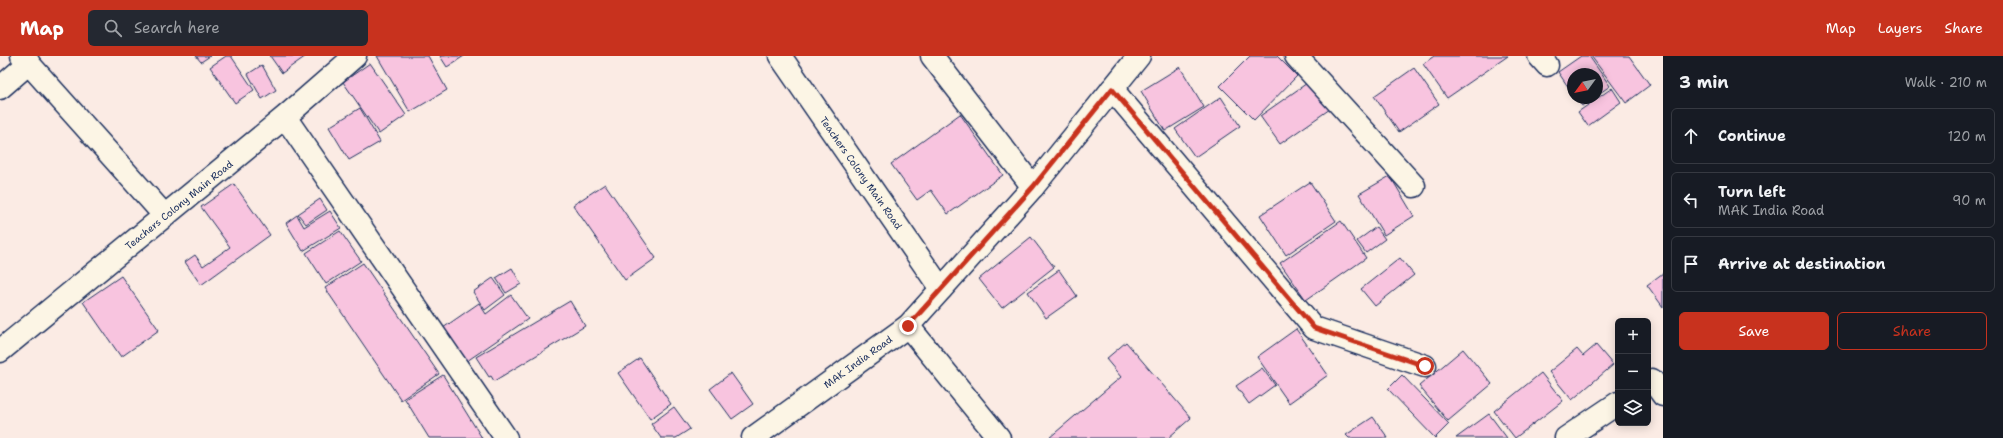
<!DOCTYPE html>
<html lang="en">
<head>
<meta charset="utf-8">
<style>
  :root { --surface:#171b24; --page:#242831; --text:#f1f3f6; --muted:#9ea1a6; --line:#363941; --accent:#c8321e }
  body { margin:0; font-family:"Shantell Sans",sans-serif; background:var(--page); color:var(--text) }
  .controls { position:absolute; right:12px; bottom:12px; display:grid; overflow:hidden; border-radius:6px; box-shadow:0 2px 10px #0003 }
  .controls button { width:36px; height:36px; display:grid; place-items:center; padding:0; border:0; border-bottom:1px solid var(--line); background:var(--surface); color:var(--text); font:20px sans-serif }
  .compass { position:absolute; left:1567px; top:12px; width:36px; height:36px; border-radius:50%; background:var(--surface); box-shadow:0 2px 10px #0003; rotate:237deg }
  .stop { position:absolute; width:12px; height:12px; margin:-9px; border:3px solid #c8321e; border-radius:50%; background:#fff }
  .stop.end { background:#c8321e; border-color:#fff; box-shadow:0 1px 4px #0008 }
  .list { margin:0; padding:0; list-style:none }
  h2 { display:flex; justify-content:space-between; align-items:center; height:52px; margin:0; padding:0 16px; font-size:17px }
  h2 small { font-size:13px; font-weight:400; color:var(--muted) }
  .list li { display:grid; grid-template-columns:26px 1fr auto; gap:12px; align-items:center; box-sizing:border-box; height:56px; margin:0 8px 8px; padding:0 8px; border:1px solid var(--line); border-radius:6px }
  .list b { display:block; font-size:15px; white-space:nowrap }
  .list p { margin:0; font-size:13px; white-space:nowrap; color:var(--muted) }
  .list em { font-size:13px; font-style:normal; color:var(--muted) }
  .actions { display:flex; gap:8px; padding:12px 16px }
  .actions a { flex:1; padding:9px 0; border:1px solid var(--accent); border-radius:6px; text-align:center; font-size:14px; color:var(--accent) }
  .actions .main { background:var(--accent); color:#fff }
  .icon { flex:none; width:22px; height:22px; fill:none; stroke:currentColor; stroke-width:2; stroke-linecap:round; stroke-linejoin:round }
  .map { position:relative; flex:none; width:1663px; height:382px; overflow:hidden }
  header { display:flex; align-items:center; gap:24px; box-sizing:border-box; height:56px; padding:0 20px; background:var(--accent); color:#fff }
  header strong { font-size:19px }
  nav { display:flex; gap:22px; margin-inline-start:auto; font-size:14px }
  .search { width:280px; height:36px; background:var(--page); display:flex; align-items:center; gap:10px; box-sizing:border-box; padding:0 14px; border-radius:6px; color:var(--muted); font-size:15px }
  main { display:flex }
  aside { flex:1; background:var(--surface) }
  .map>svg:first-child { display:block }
  .building { fill:#f8c4df; stroke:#1b2f5e }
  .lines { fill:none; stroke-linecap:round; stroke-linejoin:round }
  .street-casing { stroke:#1b2f5e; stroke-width:25 }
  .secondary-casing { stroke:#1b2f5e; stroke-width:25 }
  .street { stroke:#fcf5e5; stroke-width:22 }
  .secondary { stroke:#fcf5e5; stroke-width:22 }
  .route { stroke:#c8321e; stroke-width:5 }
  .labels { text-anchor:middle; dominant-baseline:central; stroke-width:3; stroke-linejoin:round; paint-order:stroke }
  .street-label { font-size:10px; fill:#1b2f5e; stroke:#fcf5e5 }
</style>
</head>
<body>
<header>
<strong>Map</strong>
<div class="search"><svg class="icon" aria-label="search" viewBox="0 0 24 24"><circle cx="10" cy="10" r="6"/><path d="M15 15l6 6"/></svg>Search here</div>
<nav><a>Map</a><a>Layers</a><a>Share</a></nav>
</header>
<main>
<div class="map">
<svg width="1663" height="382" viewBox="0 0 1663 382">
  <rect width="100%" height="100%" fill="#fbebe4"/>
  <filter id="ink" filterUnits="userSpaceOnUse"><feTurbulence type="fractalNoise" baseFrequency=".025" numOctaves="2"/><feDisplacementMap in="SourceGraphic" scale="8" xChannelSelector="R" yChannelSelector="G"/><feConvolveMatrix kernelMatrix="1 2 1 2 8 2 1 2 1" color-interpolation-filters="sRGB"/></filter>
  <g filter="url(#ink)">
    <!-- building -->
    <path class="building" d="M196 0H210L201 6Z
      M226 0H231L254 34 235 47 210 11Z
      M270 0H306L282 17Z
      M377 0H428L447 34 410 56Z
      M440 0H464L447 11Z
      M1250 0H1277L1297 20 1254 64 1220 30Z
      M1434 0H1508L1447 42 1423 8Z
      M1581 0H1589L1610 30 1597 39V18H1573V38L1558 16Z
      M1591 0H1629L1650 29 1626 47Z
      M370 7 406 59 379 78 343 26Z
      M262 9 276 34 262 43 248 18Z
      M1180 11 1204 51 1165 75 1141 35Z
      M1414 12 1439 48 1399 76 1374 40Z
      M1310 25 1330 53 1280 88 1260 60Z
      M1612 32 1621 46 1588 70 1578 56Z
      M1221 41 1240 70 1195 101 1175 73Z
      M1576 42H1593L1582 50Z
      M360 52 380 86 349 104 329 71Z
      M960 58 1003 119 948 158 931 134 917 144 891 108Z
      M1390 120 1414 160 1384 179 1359 138Z
      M1310 126 1336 165 1286 199 1260 159Z
      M234 128 270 179 201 229 185 206 195 199 203 210 230 191 201 151Z
      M605 128 656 202 625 224 573 149Z
      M320 143 327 154 306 168 298 158Z
      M330 155 341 172 303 195 286 167 297 159 304 171Z
      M1341 165 1366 202 1306 244 1280 207Z
      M1376 171 1385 183 1366 197 1357 185Z
      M340 175 361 205 326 228 306 197Z
      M1031 181 1054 211 1002 252 979 223Z
      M1400 202 1414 219 1375 250 1361 233Z
      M363 207 439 318 401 344 325 232Z
      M512 212 521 228 506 237 496 222Z
      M1059 214 1077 240 1046 262 1028 236Z
      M1663 217V251L1647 229Z
      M121 220 159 274 121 301 83 246Z
      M493 222 505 239 485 254 473 236Z
      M511 239 528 263 467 305 443 272 479 247 486 258Z
      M570 245 585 270 494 325 491 320 489 321 476 301Z
      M1296 273 1328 319 1289 347 1257 301Z
      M1126 286 1191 362 1168 382H1049L1121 321 1106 303Z
      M1596 289 1613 309 1572 344 1549 316 1577 293 1583 300Z
      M1463 293 1492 328 1448 365 1419 330Z
      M640 302 671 348 650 363 618 317Z
      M1262 312 1275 329 1249 348 1236 330Z
      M731 317 753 348 732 363 710 333Z
      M1541 317 1563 345 1515 382 1494 355Z
      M443 319 482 382H429L405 343Z
      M1402 319 1449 368 1435 382 1388 333Z
      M674 351 690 373 676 382H661L651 368Z
      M1489 358 1507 382H1456Z
      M1373 361 1388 382H1349L1346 379Z"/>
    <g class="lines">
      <defs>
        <path id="street" d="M22 0 165 160
          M780 0 941 233
          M932 0 1033 131
          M1296 0 1414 130
          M1539 0 1547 9
          M0 32 29 7
          M1112 33 1314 272 1425 310
          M285 61 506 382
          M908 270 999 382
          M0 295 285 61 355 0
          M1652 324 1663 339
          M1566 382 1618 347"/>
        <path id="secondary" d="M753 382 908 270 1033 131 1139 0"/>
      </defs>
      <!-- street casing -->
      <use href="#street" class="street-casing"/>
      <!-- secondary casing -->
      <use href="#secondary" class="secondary-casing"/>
      <!-- street -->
      <use href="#street" class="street"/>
      <!-- secondary -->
      <use href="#secondary" class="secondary"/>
    </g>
  </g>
  <g class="lines" filter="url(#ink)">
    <!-- route -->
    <path class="route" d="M908 270 1033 131 1112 33 1314 272 1425 310"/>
  </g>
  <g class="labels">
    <!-- street labels -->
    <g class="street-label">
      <text transform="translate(861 117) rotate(55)">Teachers Colony Main Road</text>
      <text transform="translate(179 149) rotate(-39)">Teachers Colony Main Road</text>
      <text transform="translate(858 306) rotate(-36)">MAK India Road</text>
    </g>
  </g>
</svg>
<div class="controls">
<button>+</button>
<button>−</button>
<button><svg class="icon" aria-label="layers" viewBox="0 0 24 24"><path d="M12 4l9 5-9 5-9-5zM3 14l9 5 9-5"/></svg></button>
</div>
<svg class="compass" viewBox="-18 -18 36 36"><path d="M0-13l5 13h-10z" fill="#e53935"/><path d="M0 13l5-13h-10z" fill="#9ea1a6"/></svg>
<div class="stop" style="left:1425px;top:310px"></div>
<div class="stop end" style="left:908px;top:270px"></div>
</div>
<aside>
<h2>3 min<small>Walk · 210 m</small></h2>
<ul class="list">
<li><svg class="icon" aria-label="ahead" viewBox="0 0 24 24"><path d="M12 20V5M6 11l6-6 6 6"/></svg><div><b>Continue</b></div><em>120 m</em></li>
<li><svg class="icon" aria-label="left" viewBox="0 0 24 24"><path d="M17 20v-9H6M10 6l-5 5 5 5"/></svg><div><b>Turn left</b><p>MAK India Road</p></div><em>90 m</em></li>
<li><svg class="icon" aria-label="arrive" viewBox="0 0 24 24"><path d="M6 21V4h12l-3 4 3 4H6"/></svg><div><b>Arrive at destination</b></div></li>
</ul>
<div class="actions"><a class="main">Save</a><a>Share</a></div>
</aside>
</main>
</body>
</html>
